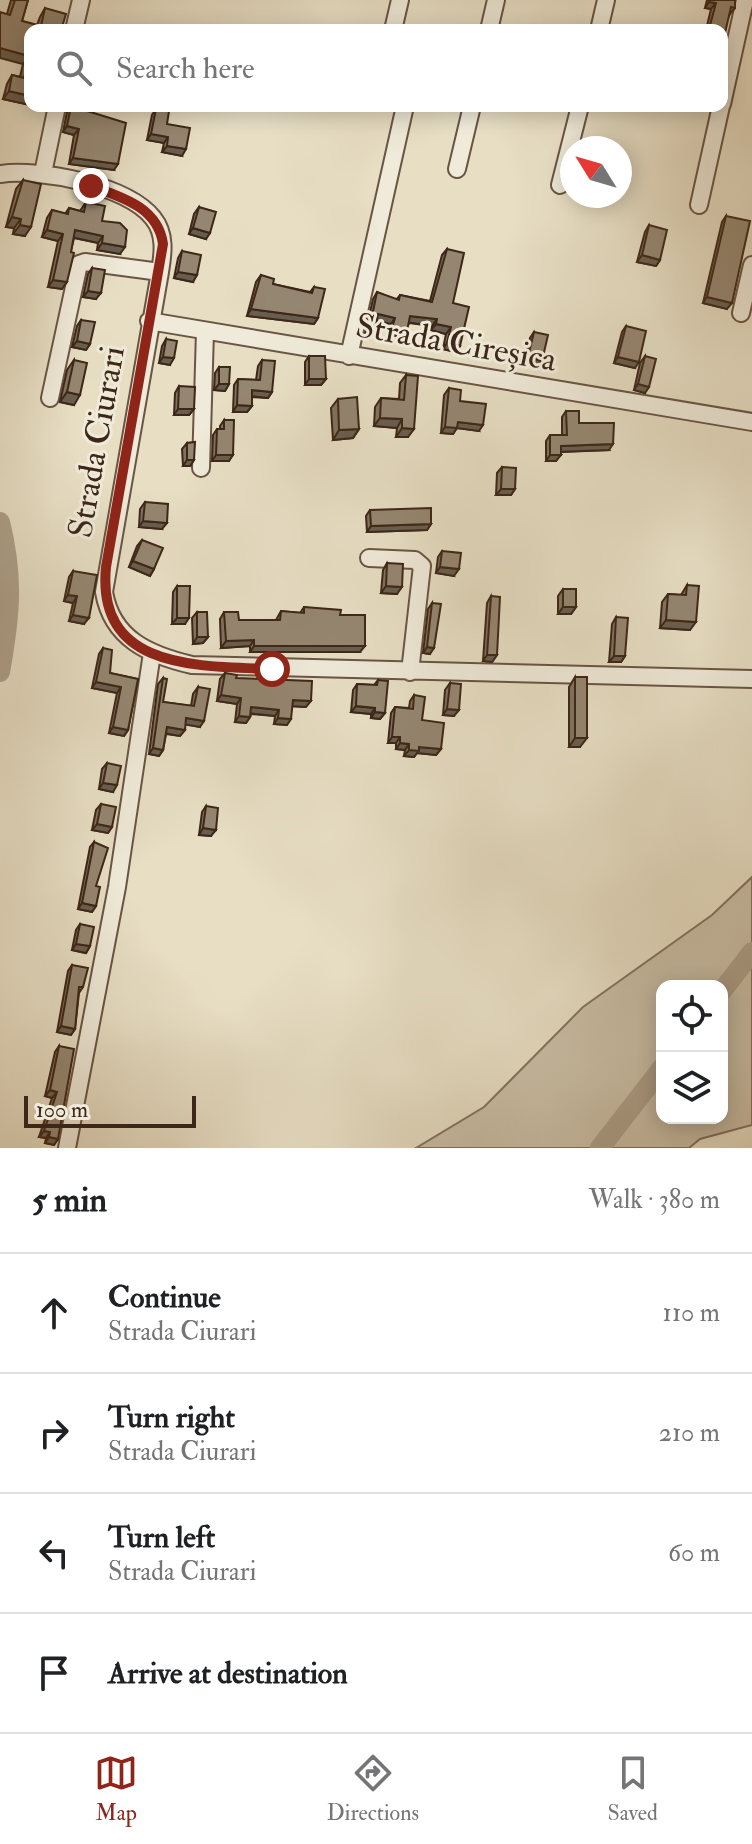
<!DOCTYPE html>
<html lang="en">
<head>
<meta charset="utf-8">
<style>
  :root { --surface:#fff; --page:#f6f6f6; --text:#202124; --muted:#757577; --line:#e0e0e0; --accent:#8f2418 }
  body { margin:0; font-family:"IM FELL Double Pica",serif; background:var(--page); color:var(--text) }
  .controls { position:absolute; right:24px; bottom:24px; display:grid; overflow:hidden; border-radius:16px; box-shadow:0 4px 20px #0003 }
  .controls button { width:72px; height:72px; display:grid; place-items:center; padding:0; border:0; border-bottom:2px solid var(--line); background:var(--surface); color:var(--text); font:40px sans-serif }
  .compass { position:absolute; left:560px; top:136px; width:72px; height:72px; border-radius:50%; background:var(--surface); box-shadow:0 4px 20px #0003; rotate:307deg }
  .scale { position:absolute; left:24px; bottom:20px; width:172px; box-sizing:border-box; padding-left:8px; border:4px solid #3d2718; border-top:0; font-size:22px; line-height:28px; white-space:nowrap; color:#3d2718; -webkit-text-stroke:6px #efead9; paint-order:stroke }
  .stop { position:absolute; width:24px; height:24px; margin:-18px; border:6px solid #8f2418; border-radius:50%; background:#fff }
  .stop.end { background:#8f2418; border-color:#fff; box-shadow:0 2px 8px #0008 }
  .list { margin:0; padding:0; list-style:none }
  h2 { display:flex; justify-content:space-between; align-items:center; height:104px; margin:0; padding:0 32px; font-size:34px }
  h2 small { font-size:26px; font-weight:400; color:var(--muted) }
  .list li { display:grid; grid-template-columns:52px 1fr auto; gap:24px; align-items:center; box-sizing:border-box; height:120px; padding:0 32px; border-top:2px solid var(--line) }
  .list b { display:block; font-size:30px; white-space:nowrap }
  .list p { margin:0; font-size:26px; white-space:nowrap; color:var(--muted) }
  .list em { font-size:26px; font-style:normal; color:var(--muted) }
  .icon { flex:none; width:44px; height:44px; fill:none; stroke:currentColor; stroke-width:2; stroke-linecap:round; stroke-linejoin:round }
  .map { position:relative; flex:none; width:752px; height:1148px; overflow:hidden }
  .search { position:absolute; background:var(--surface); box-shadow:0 4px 20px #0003; left:24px; right:24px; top:24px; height:88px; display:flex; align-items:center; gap:20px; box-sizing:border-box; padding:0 28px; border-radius:16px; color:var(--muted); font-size:30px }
  .sheet { height:584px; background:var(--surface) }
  nav { display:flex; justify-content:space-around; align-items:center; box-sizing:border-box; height:112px; border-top:2px solid var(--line); background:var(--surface); font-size:22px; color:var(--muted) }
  nav a { display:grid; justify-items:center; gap:4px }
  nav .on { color:var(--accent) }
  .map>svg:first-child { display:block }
  .green { fill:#cabfa7; stroke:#847360; stroke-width:2; fill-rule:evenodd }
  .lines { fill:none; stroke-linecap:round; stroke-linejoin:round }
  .river { stroke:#ada08a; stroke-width:20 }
  .minor-casing { stroke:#685543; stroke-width:20 }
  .minor { stroke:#efead9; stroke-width:16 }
  .wall { fill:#807361; stroke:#3d2718; stroke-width:2 }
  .shaded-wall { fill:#685e4f; stroke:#3d2718; stroke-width:2 }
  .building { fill:#958671; stroke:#3d2718; stroke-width:2 }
  .route { stroke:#8f2418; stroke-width:10 }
  .labels { text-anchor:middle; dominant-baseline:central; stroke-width:6; stroke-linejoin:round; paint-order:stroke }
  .street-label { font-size:34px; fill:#3d2718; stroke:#efead9 }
</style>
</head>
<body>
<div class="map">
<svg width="752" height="1148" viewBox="0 0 752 1148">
  <rect width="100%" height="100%" fill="#e7dec4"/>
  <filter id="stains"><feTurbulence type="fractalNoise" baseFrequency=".0025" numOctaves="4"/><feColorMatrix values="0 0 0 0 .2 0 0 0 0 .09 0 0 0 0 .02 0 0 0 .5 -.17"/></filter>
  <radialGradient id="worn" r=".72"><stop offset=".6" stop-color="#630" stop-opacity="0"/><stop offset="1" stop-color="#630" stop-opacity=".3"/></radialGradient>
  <!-- green -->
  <path class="green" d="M752 877V1125L700 1139 689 1148H416L484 1107 583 1007 712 915ZM662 986H722V1118H662Z"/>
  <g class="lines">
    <!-- river -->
    <path class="river" d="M0 522C14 578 10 616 0 672
      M722 991 752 952
      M600 1148 662 1068"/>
    <defs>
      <path id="minor" d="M74 30 81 0
        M393 30 400 0
        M489 30 496 0
        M599 30 606 0
        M722 104 745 0
        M457 169 472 106
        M43 173 57 106
        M0 174C39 168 127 185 153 218 166 234 163 254 160 272L104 592C112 639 149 655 192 665L752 679
        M560 185 580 106
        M699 205 721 106
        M741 313 752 265
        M149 321 752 422
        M349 356 405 106
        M50 398 79 264 85 262 160 272
        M201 468 205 331
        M369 558 415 560 422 566 410 672
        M67 1148 117 887 152 653"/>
    </defs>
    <!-- minor casing -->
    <use href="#minor" class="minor-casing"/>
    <!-- minor -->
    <use href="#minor" class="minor"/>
  </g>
  <!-- wall -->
  <path class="wall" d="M11 0H28L22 21 37 25 40 17 45 8 61 30H30V105L3 99 7 84 12 75 20 77 23 64 7 14Z
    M707 0H735V8L730 14 722 30H706L711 9 705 8Z
    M71 106 114 170 69 164 74 135 63 132 67 112Z
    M156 109 167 124 182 156 162 152 164 143 147 140 152 115Z
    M23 180 25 236 13 234 14 228 6 227 16 189Z
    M86 202 102 221 120 254 97 250 98 243 74 238 62 289 48 287 58 241 42 237 47 218 52 210 65 214 69 208 80 211Z
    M199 207 206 239 189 234 194 214Z
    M726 216 727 309 703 303 722 222Z
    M649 225 660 260 656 266 637 262 645 232Z
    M447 249 453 303 460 346 455 352 443 349 446 334 431 330 432 326 409 323 402 337 388 334 391 324 376 321 374 333 369 339 364 338 373 299 377 292 396 300 400 295 430 301 442 255Z
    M182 251 193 282 174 278 178 258Z
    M92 268 96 299 83 297 88 274Z
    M261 275 273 284 310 292 314 287 318 318 314 324 247 316 256 282Z
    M81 320 90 344 86 350 72 347 77 326Z
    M626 326 635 368 614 363 622 332Z
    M534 332 542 361 538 367 524 364 530 338Z
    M166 339 170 365 159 363 162 346Z
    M309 356 326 379 321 385H305V362Z
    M645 356V393L634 390 640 363Z
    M74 360V405L60 402 67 370Z
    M262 360 272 392 268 398 252 397V406L247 412H233L234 385 238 379 256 380 258 366Z
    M219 367 229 384 225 391 214 390 215 373Z
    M406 375 408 437H396L397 428 374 426 375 407 381 398 399 399 400 383Z
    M179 386 194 409 189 415H174L175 393Z
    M449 388 479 431 457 428 453 434 441 433 444 395Z
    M338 399 359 429 353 438 333 440 331 408Z
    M566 411 579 423 609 450 561 452 556 461H546V441L550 435H562V417Z
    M224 420 229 461H212L213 435 217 429H220V426Z
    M187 443 194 460 190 466H183L182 449Z
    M502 467 515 489 511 495H496L497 473Z
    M145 502 162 529 139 527 140 509Z
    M370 510 431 524 427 530 367 532 366 516Z
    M142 540 154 569 150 576 129 567 137 546Z
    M442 551 454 576 436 573 438 557Z
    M387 563 397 594 381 593 383 570Z
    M73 571 84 624 69 621 73 603 64 601 69 577Z
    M687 585 690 630 660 628 662 602 668 594 681 595Z
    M177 586 185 624H172L173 592Z
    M563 589 576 607 571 614H558V596Z
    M491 596 497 655 492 662 483 661 487 603Z
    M432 603 430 654 423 653 428 609Z
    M304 607 340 615 360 652H250V646L221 648 220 619 224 612 239 620H276L281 611 300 613Z
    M197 612 208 637 203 643 193 644 192 618Z
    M616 617 625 656 621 662H609L612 624Z
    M103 648 110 673 138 679 128 730 124 736 109 733 117 693 92 688 99 654Z
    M225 673 236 678 306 707 292 706 287 725 274 724 275 716 251 714 250 717 246 723 235 722 237 704 217 701 220 679Z
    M575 677 580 747H569V687Z
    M163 678V702L191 706 193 694 198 687 200 727 185 724V730L180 736 166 734 163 750 159 756 149 754 158 684Z
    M378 680 385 713 380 719 371 718V714L351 712 353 690 357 684 374 685Z
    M450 683 454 716 443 715 445 690Z
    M414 695 422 720 441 749 436 755 417 753 414 757 404 756 405 750 396 749V743H388L391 713 395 707 409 708 410 701Z
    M107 763 113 792 99 789 102 769Z
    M101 804 112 827 108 833 92 830 96 810Z
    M206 806 211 836 199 835 202 812Z
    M94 842 96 906 92 912 78 909 90 847Z
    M80 924 90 946 86 953 72 950 76 930Z
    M72 965 83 987 79 993 75 1029 71 1035 57 1032 68 971Z
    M59 1046 58 1139 54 1145 45 1143 46 1138 39 1137 52 1098 45 1096 55 1052Z"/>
  <!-- shaded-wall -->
  <path class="shaded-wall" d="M709 2 716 3 711 9 705 8Z
    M0 48 29 56 23 64 0 58Z
    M9 91 30 96V105L3 99Z
    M67 126 79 129 74 135 63 132Z
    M151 134 168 137 164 143 147 140Z
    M167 146 186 149 182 156 162 152Z
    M73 158 118 164 114 170 69 164Z
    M12 217 21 219 14 228 6 227Z
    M20 225 31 227 25 236 13 234Z
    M193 228 210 233 206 239 189 234Z
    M47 230 63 234 58 241 42 237Z
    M75 230 103 236 98 243 71 237Z
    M102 243 125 247 120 254 97 250Z
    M642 255 660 260 656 266 637 262Z
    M178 272 197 275 193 282 174 278Z
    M53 280 67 282 62 289 48 287Z
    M88 291 101 293 96 299 83 297Z
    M707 297 732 303 727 309 703 303Z
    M251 309 318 318 314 324 247 316Z
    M378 314 395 318 391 324 373 320Z
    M410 316 437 319 432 326 406 322Z
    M436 324 451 327 446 334 431 330Z
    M392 328 407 331 402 337 388 334Z
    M369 331 374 333 369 339 364 338Z
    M77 341 90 344 86 350 72 347Z
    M447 343 460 346 455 352 443 349Z
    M163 357 174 358 170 365 159 363Z
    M528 357 542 361 538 367 524 364Z
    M618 357 639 362 635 368 614 363Z
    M309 379H326L321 385H305Z
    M219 384H229L225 391 214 390Z
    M638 384 649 387 645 393 634 390Z
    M252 390 272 392 268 398 248 396Z
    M67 392 80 395 74 405 60 402Z
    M237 405 252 406 247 412H233Z
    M178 409H194L189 415H174Z
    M380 418 402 419 397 428 374 426Z
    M458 422 483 425 479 431 457 428 453 434 441 433 445 427Z
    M402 428 414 429 408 437H396Z
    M359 429 353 438 333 440 339 430Z
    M613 444 609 450 556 452 561 446Z
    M216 455H233L229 461H212Z
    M550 455H561L556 461H546Z
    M187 460H194L190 466H183Z
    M501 489H515L511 495H496Z
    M143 521 167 523 162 529 139 527Z
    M431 524 427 530 367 532 371 526Z
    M133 561 154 569 150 576 129 567Z
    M440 567 459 569 454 576 436 573Z
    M386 586 402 587 397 594 381 593Z
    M68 595 77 596 73 603 64 601Z
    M563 607H576L571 614H558Z
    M73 615 89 618 84 624 69 621Z
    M177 618H189L185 624H172Z
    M666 620 696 622 690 630 660 628Z
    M197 637H208L203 643 193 644Z
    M254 640 250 646 221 648 226 641Z
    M254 646H365L360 652H250Z
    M427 647 434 648 430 654 423 653Z
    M487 655H497L492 662 483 661Z
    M614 656H625L621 662H609Z
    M96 682 121 687 117 693 92 688Z
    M221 695 241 698 237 704 217 701Z
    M293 700 311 701 306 707 289 706Z
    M356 706 375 708 371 714 351 712Z
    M251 707 279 710 275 716 247 713Z
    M447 709 459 710 454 716 443 715Z
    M375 712 385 713 380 719 371 718Z
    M239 716 250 717 246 723 235 722Z
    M186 718 204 721 200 727 182 724Z
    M278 718 291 719 287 725 274 724Z
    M113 727 128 730 124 736 109 733Z
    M167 727 185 730 180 736 163 733Z
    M392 737H400L396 743H388Z
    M575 738H587L580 747H569Z
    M400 743 409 744 405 750 396 749Z
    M419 747 441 749 436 755 417 753 414 757 404 756 409 750Z
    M153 748 163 750 159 756 149 754Z
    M103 783 117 785 113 792 99 789Z
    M97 824 112 827 108 833 92 830Z
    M203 828 216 830 211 836 199 835Z
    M82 903 96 906 92 912 78 909Z
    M76 944 90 946 86 953 72 950Z
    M61 1026 75 1029 71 1035 57 1032Z
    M50 1090 57 1092 52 1098 45 1096Z
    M44 1131 50 1132 46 1138 39 1137Z
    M49 1137 58 1139 54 1145 45 1143Z"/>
  <!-- building -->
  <path class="building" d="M15 0H28L22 21 41 26 45 8 66 14 61 30H30V96L9 91 12 75 24 78 29 56 0 48V12L10 15Z
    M710 0H735V8L731 7 725 33 722 32V30L709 29 716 3 709 2Z
    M71 106 126 123 118 164 73 158 79 129 67 126Z
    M156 109 169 111 167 124 190 128 186 149 167 146 168 137 151 134Z
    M23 180 41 184 31 227 20 225 21 219 12 217Z
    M86 202 105 206 102 221 120 223 127 230 125 247 102 243 103 236 75 230 71 252 74 253 67 282 53 280 63 234 47 230 52 210 68 214 69 208 84 212Z
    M199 207 216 212 210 233 193 228Z
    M726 216 750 221 732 303 707 297Z
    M649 225 667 230 660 260 642 255Z
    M447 249 464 253 453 303 469 307 460 346 447 343 451 327 436 324 437 319 410 316 407 331 392 328 395 318 378 314 374 333 369 331 377 292 399 300 400 295 432 302Z
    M182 251 201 255 197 275 178 272Z
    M92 268 105 270 101 293 88 291Z
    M261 275 274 279 273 284 312 293 314 287 325 289 318 318 251 309Z
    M81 320 95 322 90 344 77 341Z
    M626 326 646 331 639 362 618 357Z
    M534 332 548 335 542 361 528 357Z
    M166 339 177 341 174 358 163 357Z
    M309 356H325L326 379H309Z
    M645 356 656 359 649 387 638 384Z
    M74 360 87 363 80 395 67 392Z
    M262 360 275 361 272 392 252 390V406L237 405 238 379 260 380Z
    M219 367H230L229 384H219Z
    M406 375 418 376 414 429 402 428V419L380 418 381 398 404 400Z
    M179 386 195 387 194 409H178Z
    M449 388 461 390 460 401 486 404 483 425 458 422 457 428 445 427Z
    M357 397 359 429 339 430 338 399Z
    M566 411H579V423H614L613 444 561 446V455H550V435H567Z
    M224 420H234L233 455H216L217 429H224Z
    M195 442 194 460H187V443Z
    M502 467 516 468 515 489H501Z
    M145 502 168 504 167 523 143 521Z
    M431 508V524L371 526 370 510Z
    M142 540 163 548 154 569 133 561Z
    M442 551 461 553 459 569 440 567Z
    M387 563 403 564 402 587 386 586Z
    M73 571 97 575 89 618 73 615 77 596 68 595Z
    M687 585 699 586 696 622 666 620 668 594 686 595Z
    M177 586H190L189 618H177Z
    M563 589H576V607H563Z
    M491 596 500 597 497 655H487Z
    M432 603 441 604 434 648 427 647Z
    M304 607 341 610 340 615H365V646H254V640L226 641 224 612H238L239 620H280L281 611 304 613Z
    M197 612H207L208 637H197Z
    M616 617 628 618 625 656H614Z
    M103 648 112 650 110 673 138 679 128 730 113 727 121 687 96 682Z
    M225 673 237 675 236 678 312 681 311 701 293 700 291 719 278 718 279 710 251 707 250 717 239 716 241 698 221 695Z
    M575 677H587V738H575Z
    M163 678 167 679 163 702 194 706 198 687 210 689 204 721 186 718 185 730 167 727 163 750 153 748Z
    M378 680 388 681 385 713 375 712V708L356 706 357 684 377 685Z
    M450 683 461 684 459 710 447 709Z
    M414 695 425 697 422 720 444 723 441 749 419 747V751L409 750V744L400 743V737H392L395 707 413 709Z
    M107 763 121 766 117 785 103 783Z
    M101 804 116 807 112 827 97 824Z
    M206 806 218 808 216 830 203 828Z
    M94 842 108 848 96 886 100 887 96 906 82 903Z
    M80 924 94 927 90 946 76 944Z
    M72 965 88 968 83 987H79L75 1029 61 1026Z
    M59 1046 74 1049 58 1139 49 1137 50 1132 44 1131 57 1092 50 1090Z"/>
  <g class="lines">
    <!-- route -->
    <path class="route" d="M91 186C121 197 158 207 163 244L106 567C96 670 198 666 272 669"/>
  </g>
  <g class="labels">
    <!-- street labels -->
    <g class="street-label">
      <text transform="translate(456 343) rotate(10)">Strada Cireșica</text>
      <text transform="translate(97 442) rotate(-80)">Strada Ciurari</text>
    </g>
  </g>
  <rect width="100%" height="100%" filter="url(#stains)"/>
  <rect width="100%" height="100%" fill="url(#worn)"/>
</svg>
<div class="controls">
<button><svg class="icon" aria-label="locate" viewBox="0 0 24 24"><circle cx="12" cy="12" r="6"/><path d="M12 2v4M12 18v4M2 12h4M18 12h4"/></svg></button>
<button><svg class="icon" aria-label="layers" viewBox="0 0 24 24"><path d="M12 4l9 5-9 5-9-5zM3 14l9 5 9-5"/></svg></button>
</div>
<svg class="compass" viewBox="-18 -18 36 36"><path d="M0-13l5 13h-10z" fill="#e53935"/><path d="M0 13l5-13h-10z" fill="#757577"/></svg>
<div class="scale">100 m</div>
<div class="stop" style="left:272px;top:669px"></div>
<div class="stop end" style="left:91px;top:186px"></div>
<div class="search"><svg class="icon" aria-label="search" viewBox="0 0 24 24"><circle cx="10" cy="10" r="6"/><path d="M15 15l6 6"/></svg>Search here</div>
</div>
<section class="sheet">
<h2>5 min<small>Walk · 380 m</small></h2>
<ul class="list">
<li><svg class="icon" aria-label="ahead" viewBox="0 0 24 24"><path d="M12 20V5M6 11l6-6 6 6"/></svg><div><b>Continue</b><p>Strada Ciurari</p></div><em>110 m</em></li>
<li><svg class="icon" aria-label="right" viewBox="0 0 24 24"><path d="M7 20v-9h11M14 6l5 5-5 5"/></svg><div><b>Turn right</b><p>Strada Ciurari</p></div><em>210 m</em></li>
<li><svg class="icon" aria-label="left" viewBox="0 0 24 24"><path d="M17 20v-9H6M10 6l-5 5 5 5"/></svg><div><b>Turn left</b><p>Strada Ciurari</p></div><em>60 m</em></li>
<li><svg class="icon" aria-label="arrive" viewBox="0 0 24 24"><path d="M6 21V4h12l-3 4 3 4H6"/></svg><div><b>Arrive at destination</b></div></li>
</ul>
</section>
<nav>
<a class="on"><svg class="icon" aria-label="map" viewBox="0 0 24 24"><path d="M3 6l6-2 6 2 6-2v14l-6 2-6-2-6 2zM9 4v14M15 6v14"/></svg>Map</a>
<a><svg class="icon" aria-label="directions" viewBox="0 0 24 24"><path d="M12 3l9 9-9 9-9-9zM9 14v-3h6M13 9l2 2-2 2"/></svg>Directions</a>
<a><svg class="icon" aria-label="saved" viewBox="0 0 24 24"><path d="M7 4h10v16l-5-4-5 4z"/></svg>Saved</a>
</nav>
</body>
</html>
